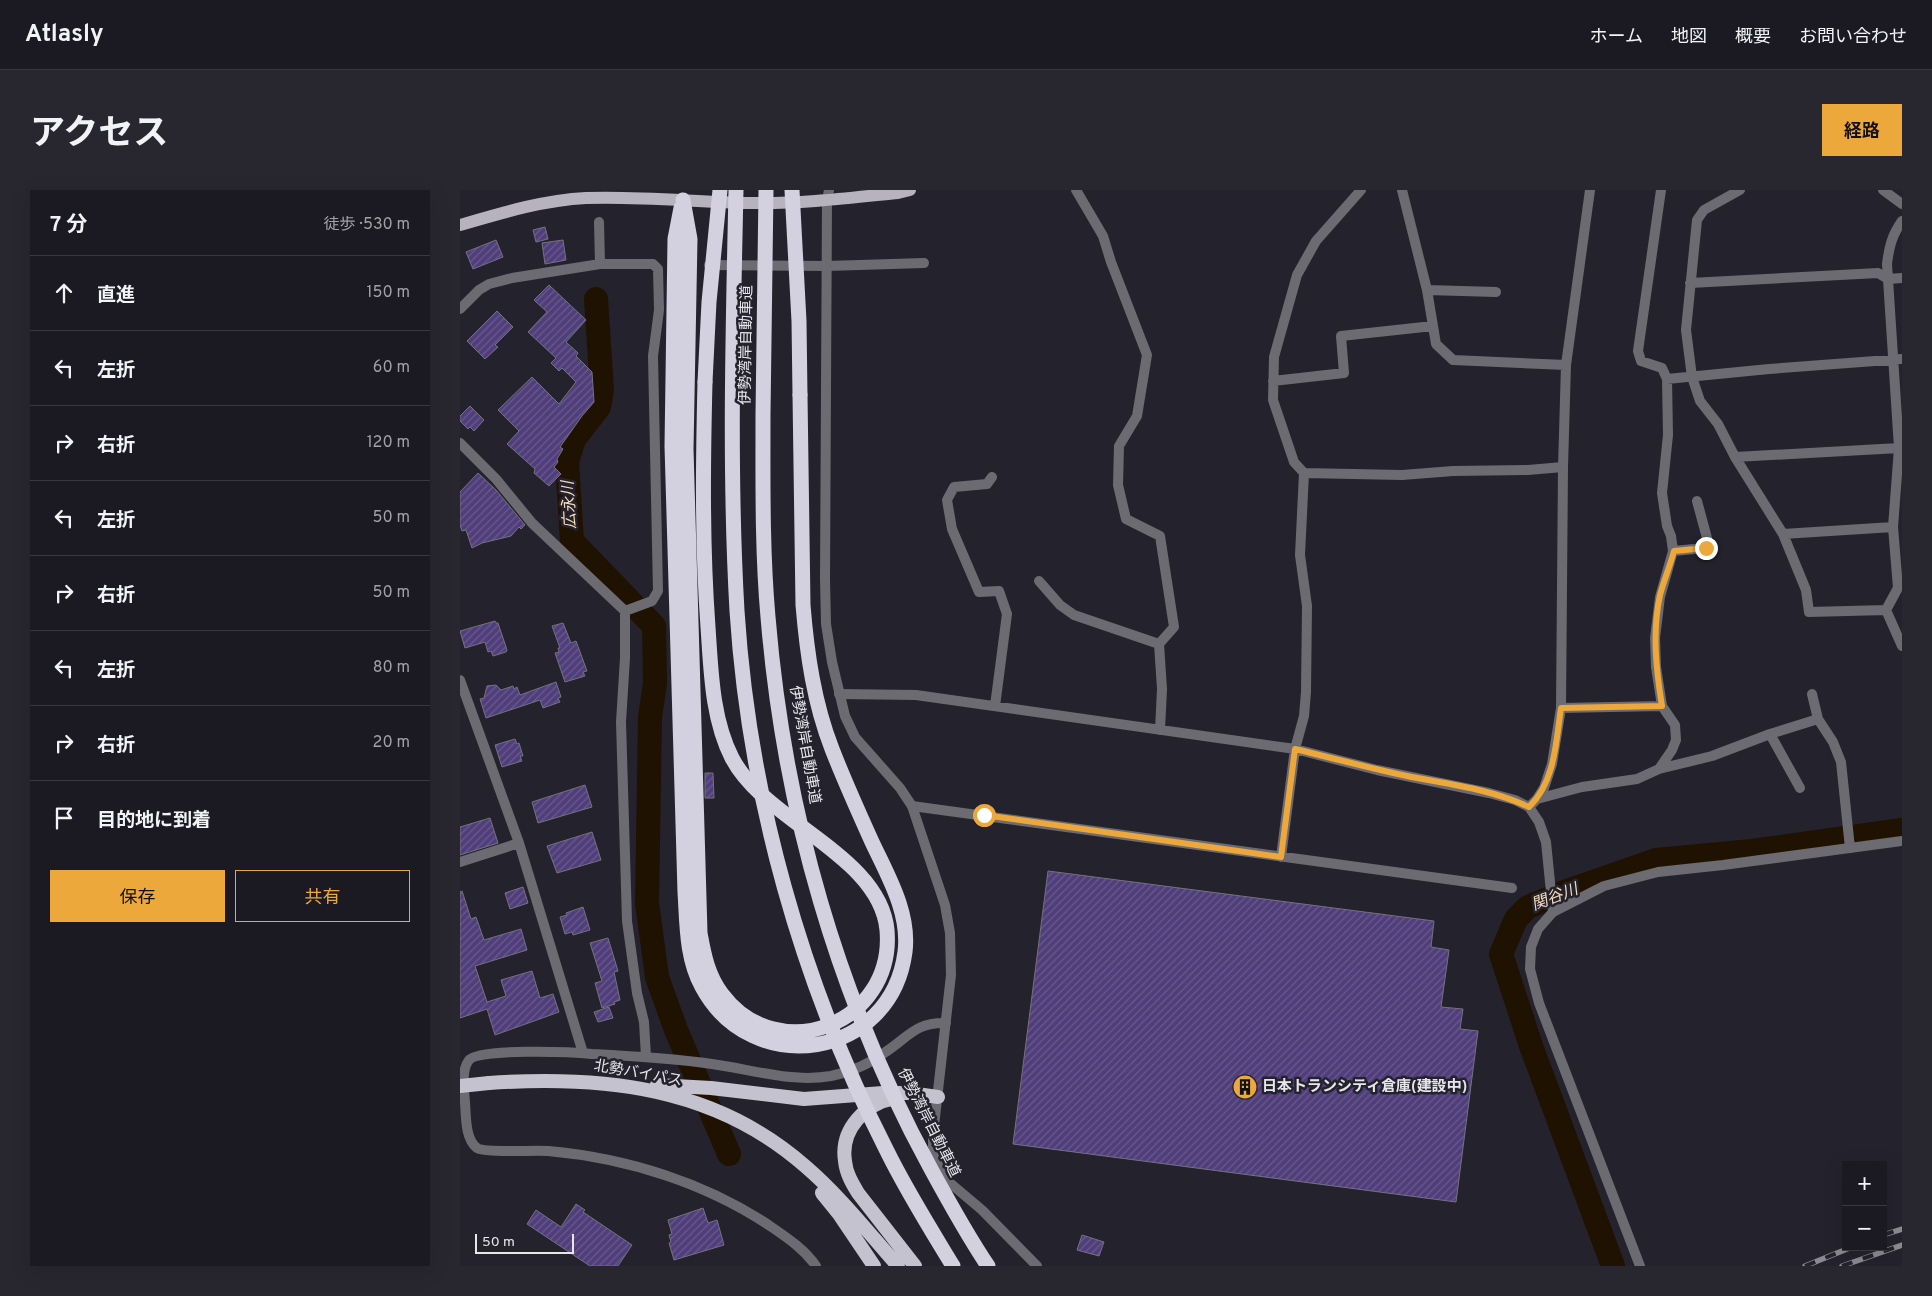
<!DOCTYPE html>
<html lang="ja">
<head>
<meta charset="utf-8">
<style>
  :root { --surface:#1b1a22; --page:#28272f; --text:#f1f3f6; --muted:#a0a1a5; --line:#393840; --accent:#eda83c }
  body { margin:0; font-family:Overpass,"Noto Sans JP",sans-serif; background:var(--page); color:var(--text) }
  .controls { position:absolute; right:15px; bottom:15px; display:grid; overflow:hidden; border-radius:0px; box-shadow:0 5px 20px #0002 }
  .controls button { width:45px; height:45px; display:grid; place-items:center; padding:0; border:0; border-bottom:1px solid var(--line); background:var(--surface); color:var(--text); font:25px sans-serif }
  .scale { position:absolute; left:15px; bottom:12px; width:99px; box-sizing:border-box; padding-left:5px; border:2px solid #e7e6ed; border-top:0; font-size:14px; line-height:18px; white-space:nowrap; color:#e7e6ed; -webkit-text-stroke:4px #24222d; paint-order:stroke }
  .stop { position:absolute; width:15px; height:15px; margin:-11px; border:4px solid #eda83c; border-radius:50%; background:#fff }
  .stop.end { background:#eda83c; border-color:#fff; box-shadow:0 1px 5px #0008 }
  .list { margin:0; padding:0; list-style:none }
  h2 { display:flex; justify-content:space-between; align-items:center; height:65px; margin:0; padding:0 20px; font-size:21px }
  h2 small { font-size:16px; font-weight:400; color:var(--muted) }
  .list li { display:grid; grid-template-columns:32px 1fr auto; gap:15px; align-items:center; box-sizing:border-box; height:75px; padding:0 20px; border-top:1px solid var(--line) }
  .list b { display:block; font-size:19px; white-space:nowrap }
  .list em { font-size:16px; font-style:normal; color:var(--muted) }
  .actions { display:flex; gap:10px; padding:15px 20px }
  .actions a { flex:1; padding:11px 0; border:1px solid var(--accent); border-radius:0px; text-align:center; font-size:18px; color:var(--accent) }
  .actions .main { background:var(--accent); color:#111 }
  .icon { flex:none; width:28px; height:28px; fill:none; stroke:currentColor; stroke-width:2; stroke-linecap:round; stroke-linejoin:round }
  .map { position:relative; flex:none; width:1442px; height:1076px; overflow:hidden; border-radius:0px }
  header { display:flex; align-items:center; gap:30px; box-sizing:border-box; height:70px; padding:0 25px; background:var(--surface); border-bottom:1px solid var(--line) }
  header strong { font-size:24px }
  nav { display:flex; gap:28px; margin-inline-start:auto; font-size:18px }
  .intro { display:flex; align-items:center; justify-content:space-between; box-sizing:border-box; height:120px; padding:0 30px }
  h1 { margin:0; font-size:35px }
  .button { padding:12px 22px; border-radius:0px; background:var(--accent); color:#111; font-size:18px; font-weight:700 }
  main { display:flex; gap:30px; padding:0 30px }
  aside { flex:1; background:var(--surface); border-radius:0px; box-shadow:0 5px 20px #0002 }
  .map>svg:first-child { display:block }
  .lines { fill:none; stroke-linecap:round; stroke-linejoin:round }
  .river { stroke:#1f1201; stroke-width:24 }
  .building { fill:url(#building-hatch); stroke:#74727f }
  .minor { stroke:#6c6b71; stroke-width:10 }
  .tertiary { stroke:#6c6b71; stroke-width:10 }
  .primary { stroke:#b6b3bf; stroke-width:12 }
  .trunk { stroke:#c4c2cf; stroke-width:14 }
  .motorway { stroke:#d3d0df; stroke-width:15 }
  .rail-casing { stroke:#8b8a93; stroke-width:5.5 }
  .rail { stroke:#24222d; stroke-width:4; stroke-dasharray:11; stroke-linecap:butt }
  .trunk-bridge { stroke:#c4c2cf; stroke-width:14 }
  .motorway-bridge { stroke:#d3d0df; stroke-width:15 }
  .route { stroke:#eda83c; stroke-width:6 }
  .labels { text-anchor:middle; dominant-baseline:central; stroke-width:5; stroke-linejoin:round; paint-order:stroke }
  .street-label { font-size:15px; fill:#e7e6ed; stroke:#24222d }
  .poi-label { font-size:15px; font-weight:bold; fill:#e7e6ed; stroke:#24222d; text-anchor:start }
  .water-label { font-size:16px; font-style:italic; fill:#f7ddbc; stroke:#24222d }
</style>
</head>
<body>
<header>
<strong>Atlasly</strong>
<nav><a>ホーム</a><a>地図</a><a>概要</a><a>お問い合わせ</a></nav>
</header>
<div class="intro"><h1>アクセス</h1><a class="button">経路</a></div>
<main>
<aside>
<h2>7 分<small>徒歩 · 530 m</small></h2>
<ul class="list">
<li><svg class="icon" aria-label="ahead" viewBox="0 0 24 24"><path d="M12 20V5M6 11l6-6 6 6"/></svg><div><b>直進</b></div><em>150 m</em></li>
<li><svg class="icon" aria-label="left" viewBox="0 0 24 24"><path d="M17 20v-9H6M10 6l-5 5 5 5"/></svg><div><b>左折</b></div><em>60 m</em></li>
<li><svg class="icon" aria-label="right" viewBox="0 0 24 24"><path d="M7 20v-9h11M14 6l5 5-5 5"/></svg><div><b>右折</b></div><em>120 m</em></li>
<li><svg class="icon" aria-label="left" viewBox="0 0 24 24"><path d="M17 20v-9H6M10 6l-5 5 5 5"/></svg><div><b>左折</b></div><em>50 m</em></li>
<li><svg class="icon" aria-label="right" viewBox="0 0 24 24"><path d="M7 20v-9h11M14 6l5 5-5 5"/></svg><div><b>右折</b></div><em>50 m</em></li>
<li><svg class="icon" aria-label="left" viewBox="0 0 24 24"><path d="M17 20v-9H6M10 6l-5 5 5 5"/></svg><div><b>左折</b></div><em>80 m</em></li>
<li><svg class="icon" aria-label="right" viewBox="0 0 24 24"><path d="M7 20v-9h11M14 6l5 5-5 5"/></svg><div><b>右折</b></div><em>20 m</em></li>
<li><svg class="icon" aria-label="arrive" viewBox="0 0 24 24"><path d="M6 21V4h12l-3 4 3 4H6"/></svg><div><b>目的地に到着</b></div></li>
</ul>
<div class="actions"><a class="main">保存</a><a>共有</a></div>
</aside>
<div class="map">
<svg width="1442" height="1076" viewBox="0 0 1442 1076">
  <defs>
    <pattern id="building-hatch" width="6" height="6" patternUnits="userSpaceOnUse" patternTransform="scale(1.25)"><rect width="6" height="6" fill="#503e7b"/><path d="M-1 1l2-2M0 6l6-6M5 7l2-2" fill="none" stroke="#695a8e"/></pattern>
  </defs>
  <rect width="100%" height="100%" fill="#24222d"/>
  <g class="lines">
    <!-- river -->
    <path class="river" d="M136 109 142 200 139 217 114 249 107 272 112 351 194 436 195 493 190 527 187 713 197 787 216 840 269 964
      M1153 1076 1071 856 1041 764 1056 729 1068 717 1104 702 1196 670 1292 661 1442 640"/>
  </g>
  <!-- building -->
  <path class="building" d="M85 37 88 49 76 52 73 40Z
    M36 50 43 67 13 79 6 62Z
    M103 50 106 70 85 74 82 53Z
    M89 95 126 130 106 152 118 163 116 166 132 182 134 212 122 226 100 257 103 259 97 269 98 272 94 277 101 284 89 296 74 283 75 279 47 254 59 241 38 220 72 187 99 214 116 192 102 178 99 181 91 173 96 168 68 142 87 122 74 110Z
    M37 121 53 137 35 155 38 157 25 169 7 151Z
    M10 216 24 230 14 241 10 237 8 239 0 231V226Z
    M18 283 36 300 65 335 61 339 59 337 51 346 22 353 12 358 6 340 2 341 0 335V302Z
    M35 431 36 433H38L47 460 46 462 33 466 31 461 28 462 25 452 5 458 0 441Z
    M103 433 111 453 116 451 127 481 123 482 125 486 105 492 95 463 99 462 98 458H100L92 436Z
    M96 492 101 507 98 508 100 512 83 518 80 510 26 528 20 509 24 508 27 496 36 495 41 500 53 496 54 499 57 497 60 505Z
    M55 549 57 554 59 553 63 566H60L62 571 42 577 35 555Z
    M245 583H253L254 608H245Z
    M125 595 132 617 78 633 72 612Z
    M30 628 38 653 0 665V637Z
    M132 642 141 670 97 683 87 656Z
    M588 681 974 731 971 757 989 760 981 817 1003 819 1000 839 1018 841 996 1012 553 954Z
    M63 697 68 713 50 719 45 703Z
    M2 701 11 729 16 727 24 750 61 739 67 760 15 776 27 812 46 806 41 790 72 781 80 808 93 804 99 822 35 845 27 819 0 828V702Z
    M123 717 130 740 113 745 112 742 105 744 100 727 107 725 106 723Z
    M148 748 158 781 154 782 160 810 154 812 155 814 142 818 135 793 142 791 130 753Z
    M149 817 153 828 138 832 134 822Z
    M116 1014 125 1020 123 1022 172 1055 158 1076H130L67 1034 76 1020 101 1037Z
    M243 1018 248 1033 257 1030 264 1055 214 1070 209 1053 211 1052 209 1045 212 1044 208 1030Z
    M622 1045 644 1052 639 1066 617 1060Z"/>
  <g class="lines">
    <!-- minor -->
    <path class="minor" d="M616 0 643 46 651 72 687 165 677 226 659 256 658 295 666 329 700 346 714 437 699 454 702 499 700 540
      M901 0 856 51 837 85 814 167 813 210 834 272 844 283 942 285 993 281 1068 280 1103 277
      M942 0 967 100 976 154 993 170 1106 175
      M1280 0 1244 20 1237 30 1226 140 1232 187 1240 211 1258 234 1275 267 1323 344 1346 400 1349 422 1426 420
      M1423 0 1442 14
      M367 10 369 0
      M139 32 140 74
      M249 75 367 76 464 73
      M1230 93 1418 83 1428 89 1442 88
      M967 100 1036 102
      M0 119 19 100 29 94 52 88 140 74H193L198 79 199 120 193 166 198 401 192 411 165 421
      M1207 189 1309 179 1442 169
      M813 191 884 183 881 146 973 136
      M0 253 36 289 72 333 165 421V468L161 532 167 731 177 803 184 832 186 867
      M1275 267 1439 258
      M532 287 527 294 494 297 487 310 492 339 519 402 539 401 547 424 535 516
      M1323 344 1433 337
      M1213 361 1245 358 1247 348 1237 311
      M579 391 600 415 614 425 699 454
      M1426 420 1438 398 1433 337 1439 258 1427 74C1429 57 1432 45 1442 31
      M1426 420 1442 456
      M0 490 59 653 123 863
      M379 504 456 505 835 559 917 580 1029 603 1055 610 1069 617 1079 632 1086 652 1093 722
      M1352 504 1358 529 1373 552 1381 572 1390 658
      M1101 518 1202 516
      M1310 544 1340 598
      M1199 579 1212 560 1216 550 1215 535 1202 516 1196 477 1195 448 1200 407 1213 361 1211 346 1207 336 1202 303 1208 245 1207 189 1202 178 1181 171 1178 161 1201 0
      M1077 609 1122 597 1177 589 1199 579 1252 566 1310 544 1358 529
      M452 616 1052 698
      M1069 617 1077 609 1084 598 1092 574 1101 518 1103 277 1106 175 1130 0
      M821 667 835 559 844 526 846 502 847 416 840 365 844 283
      M0 672 59 653"/>
    <!-- tertiary -->
    <path class="tertiary" d="M367 10 365 389 366 434 372 472 385 526 395 547 440 598 452 616 485 715 490 743 491 785 473 945V956L479 979 490 993 522 1020 577 1076
      M356 1076C345 1060 329 1049 313 1038 247 993 167 968 88 961 75 960 24 963 17 958 5 949 6 926 5 912 4 900 1 880 9 870 18 858 113 862 132 864 172 866 212 868 252 874 290 879 331 893 371 886 391 882 411 873 427 861 449 846 457 832 486 833
      M1180 1076 1079 813 1070 779 1071 757 1078 739 1093 722 1144 696 1198 682 1263 675 1442 651"/>
    <!-- primary -->
    <path class="primary" d="M0 35C41 23 84 10 126 8 181 6 236 12 290 13 340 14 389 8 438 3L450 0"/>
    <!-- trunk -->
    <path class="trunk" d="M29 893C144 885 255 897 345 976 380 1006 408 1042 438 1076
      M197 895 251 898 344 909 423 903H449L478 907
      M435 908C406 913 380 939 385 971 386 983 392 993 398 1003L455 1076
      M362 1003 379 1024 414 1076"/>
    <!-- motorway -->
    <path class="motorway" d="M223 10 230 49 226 259 240 743C244 765 248 786 262 804 318 879 435 834 427 740 420 665 305 632 272 568 252 529 251 481 248 437 242 355 243 274 245 192
      M221 18 215 49 212 256 225 702C227 733 226 768 242 797 292 890 431 869 445 762 450 723 428 686 412 652 398 621 384 590 372 559 354 513 347 464 343 415L340 205"/>
    <defs>
      <path id="rail" d="M1423 1045 1442 1039
        M1345 1076 1392 1057
        M1382 1076 1442 1055"/>
    </defs>
    <!-- rail casing -->
    <use href="#rail" class="rail-casing"/>
    <!-- rail -->
    <use href="#rail" class="rail"/>
    <!-- trunk-bridge -->
    <path class="trunk-bridge" d="M0 896 29 893"/>
    <!-- motorway-bridge -->
    <path class="motorway-bridge" d="M276 0C273 140 269 281 277 421 289 607 342 794 426 959 446 1000 470 1038 493 1076
      M306 0C305 75 304 150 303 225 303 292 302 360 308 427 324 621 378 809 471 979 489 1012 507 1045 528 1076
      M332 0 339 131 340 205
      M245 192 249 112 260 0"/>
  </g>
  <g class="lines">
    <!-- route -->
    <path class="route" d="M524 625 821 667 835 559C872 568 909 578 947 586 987 594 1031 599 1069 617 1095 592 1096 552 1101 518L1202 516C1196 479 1192 442 1200 405 1204 390 1210 376 1214 361L1246 358"/>
  </g>
  <!-- icons -->
  <defs>
    <symbol id="building-disc" viewBox="-11 -11 22 22"><circle r="9.5" fill="#eda83c" stroke="#24222d"/><path d="M-4-6H4V6H1V3H-1V6H-4ZM-2.5-4.3h1.7v1.8h-1.7ZM.8-4.3h1.7v1.8H.8ZM-2.5-1h1.7V.8h-1.7ZM.8-1h1.7V.8H.8Z" fill="#111"/></symbol>
  </defs>
  <g fill-rule="evenodd">
    <use href="#building-disc" x="771" y="883" width="28" height="28"/>
  </g>
  <g class="labels">
    <!-- street labels -->
    <g class="street-label">
      <text transform="translate(287 155) rotate(-89)">伊勢湾岸自動車道</text>
      <text transform="translate(344 555) rotate(80)">伊勢湾岸自動車道</text>
      <text transform="translate(178 884) rotate(10)">北勢バイパス</text>
      <text transform="translate(468 933) rotate(63)">伊勢湾岸自動車道</text>
    </g>
    <!-- poi labels -->
    <g class="poi-label">
      <text x="802" y="897">日本トランシティ倉庫(建設中)</text>
    </g>
    <!-- water labels -->
    <g class="water-label">
      <text transform="translate(110 315) rotate(-93)">広永川</text>
      <text transform="translate(1095 708) rotate(-21)">関谷川</text>
    </g>
  </g>
</svg>
<div class="controls">
<button>+</button>
<button>−</button>
</div>
<div class="scale">50 m</div>
<div class="stop" style="left:524px;top:625px"></div>
<div class="stop end" style="left:1246px;top:358px"></div>
</div>
</main>
</body>
</html>
